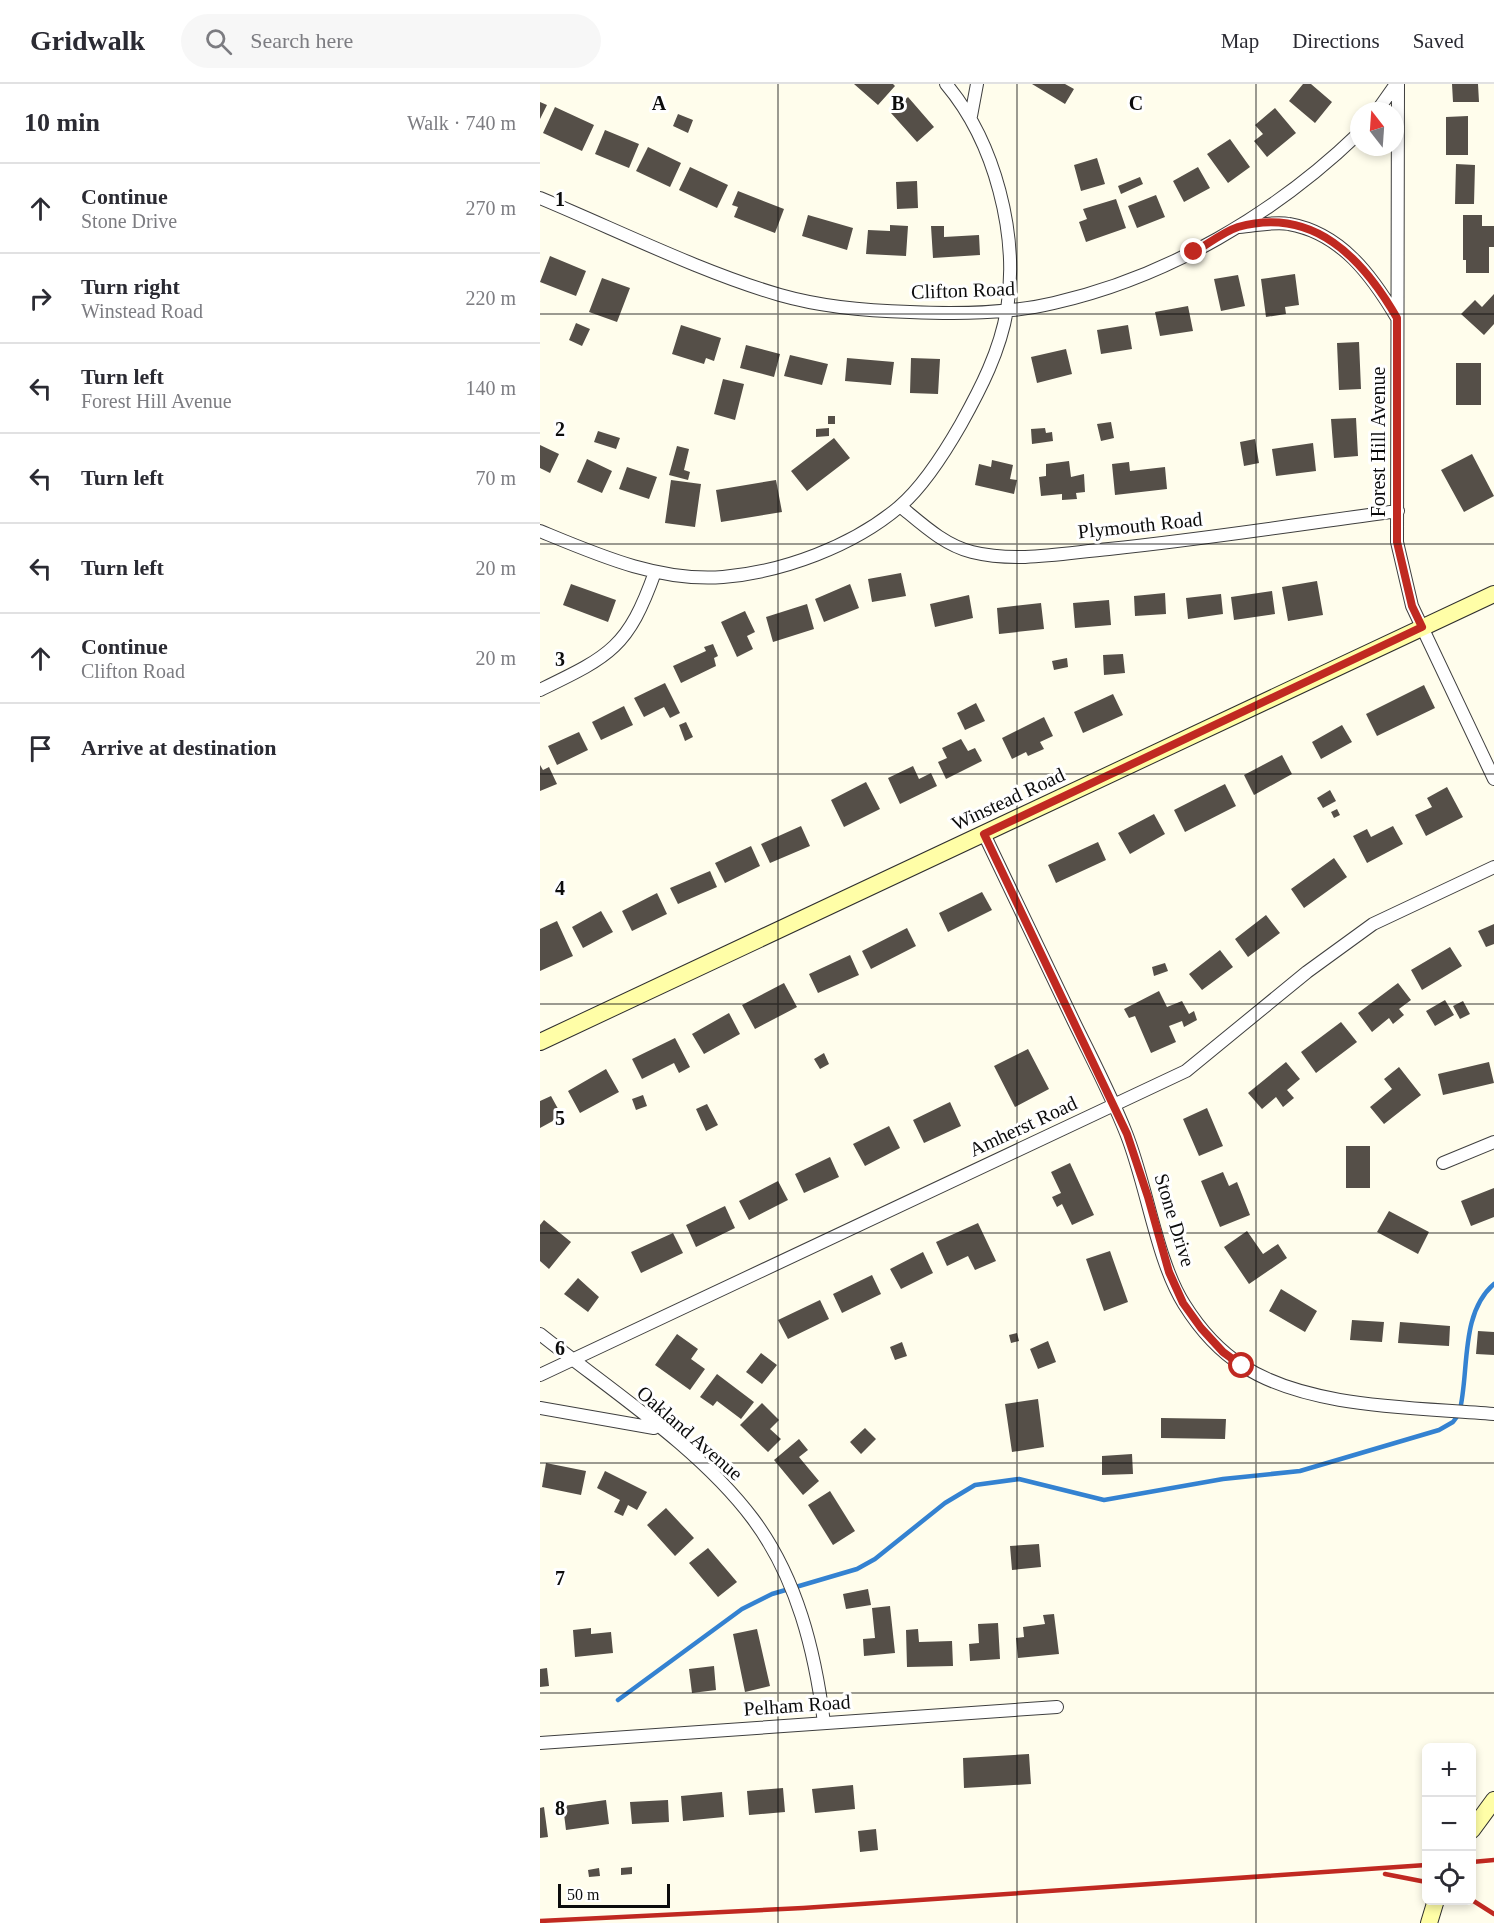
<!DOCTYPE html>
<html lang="en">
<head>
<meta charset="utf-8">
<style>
  :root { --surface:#fff; --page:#f7f7f7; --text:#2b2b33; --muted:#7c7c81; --line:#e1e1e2 }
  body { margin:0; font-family:"Times New Roman",serif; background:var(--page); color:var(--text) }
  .controls { position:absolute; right:18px; bottom:18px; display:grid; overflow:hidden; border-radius:9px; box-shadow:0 3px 9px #0003 }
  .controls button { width:54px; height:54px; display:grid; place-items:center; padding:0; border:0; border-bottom:2px solid var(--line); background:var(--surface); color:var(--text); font:30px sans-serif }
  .compass { position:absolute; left:810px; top:18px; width:54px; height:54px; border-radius:50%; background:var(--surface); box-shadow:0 3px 9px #0003; rotate:343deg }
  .scale { position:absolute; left:18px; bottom:15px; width:112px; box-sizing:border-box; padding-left:6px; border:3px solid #0c0c0c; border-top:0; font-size:16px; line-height:21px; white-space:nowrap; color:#0c0c0c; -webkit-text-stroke:4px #fff; paint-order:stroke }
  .stop { position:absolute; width:18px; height:18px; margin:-14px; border:4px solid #c02921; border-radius:50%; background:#fff }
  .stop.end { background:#c02921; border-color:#fff; box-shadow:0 2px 6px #0008 }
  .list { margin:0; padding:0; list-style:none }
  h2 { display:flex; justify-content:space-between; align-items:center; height:78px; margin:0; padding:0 24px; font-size:26px }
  h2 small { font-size:20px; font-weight:400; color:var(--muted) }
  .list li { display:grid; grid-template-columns:39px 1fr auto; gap:18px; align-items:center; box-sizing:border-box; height:90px; padding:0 24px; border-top:2px solid var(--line) }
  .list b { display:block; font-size:22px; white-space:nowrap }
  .list p { margin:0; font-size:20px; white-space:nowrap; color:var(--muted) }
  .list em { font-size:20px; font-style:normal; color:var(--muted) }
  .icon { flex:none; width:33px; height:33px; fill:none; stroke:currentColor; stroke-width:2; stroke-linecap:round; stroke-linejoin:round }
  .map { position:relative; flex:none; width:954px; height:1839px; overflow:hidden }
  header { display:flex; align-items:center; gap:36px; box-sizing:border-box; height:84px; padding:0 30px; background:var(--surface); border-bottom:2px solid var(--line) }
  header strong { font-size:28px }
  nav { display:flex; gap:33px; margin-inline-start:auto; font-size:21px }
  .search { width:420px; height:54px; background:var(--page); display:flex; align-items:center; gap:15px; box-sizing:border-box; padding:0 21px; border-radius:33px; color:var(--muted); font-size:22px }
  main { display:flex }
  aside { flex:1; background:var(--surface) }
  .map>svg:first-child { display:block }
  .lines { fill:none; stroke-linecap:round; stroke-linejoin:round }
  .stream { stroke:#3482d1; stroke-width:4.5 }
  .building { fill:#554f48 }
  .street-casing { stroke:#3f3f3f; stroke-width:14 }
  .secondary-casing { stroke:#2e2e2e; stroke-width:18 }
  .street { stroke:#fff; stroke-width:12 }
  .secondary { stroke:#fffea7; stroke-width:16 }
  .rail { stroke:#c02921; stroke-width:4.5 }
  .route { stroke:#c02921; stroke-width:8 }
  .grid { fill:none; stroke:#0c0c0c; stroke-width:1.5; stroke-opacity:0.55 }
  .labels { text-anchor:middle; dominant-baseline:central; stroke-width:6; stroke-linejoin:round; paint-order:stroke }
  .street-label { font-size:20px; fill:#0c0c0c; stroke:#fff }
  .grid-label { font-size:20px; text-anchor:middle; font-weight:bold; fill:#0c0c0c; stroke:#fff; stroke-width:6; stroke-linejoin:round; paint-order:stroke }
</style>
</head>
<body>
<header>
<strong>Gridwalk</strong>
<div class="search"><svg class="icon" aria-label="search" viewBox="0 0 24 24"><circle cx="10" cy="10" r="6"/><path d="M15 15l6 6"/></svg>Search here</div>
<nav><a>Map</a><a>Directions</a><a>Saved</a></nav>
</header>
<main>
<aside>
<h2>10 min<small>Walk · 740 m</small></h2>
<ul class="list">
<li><svg class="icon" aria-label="ahead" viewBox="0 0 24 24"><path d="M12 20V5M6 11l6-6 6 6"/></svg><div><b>Continue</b><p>Stone Drive</p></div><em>270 m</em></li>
<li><svg class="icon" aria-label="right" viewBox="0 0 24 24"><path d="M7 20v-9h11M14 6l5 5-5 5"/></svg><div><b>Turn right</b><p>Winstead Road</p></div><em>220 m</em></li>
<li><svg class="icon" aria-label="left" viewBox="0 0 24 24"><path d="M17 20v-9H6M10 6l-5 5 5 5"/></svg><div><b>Turn left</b><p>Forest Hill Avenue</p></div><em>140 m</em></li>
<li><svg class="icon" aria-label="left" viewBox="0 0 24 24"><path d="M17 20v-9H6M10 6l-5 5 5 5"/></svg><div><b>Turn left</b></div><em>70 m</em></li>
<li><svg class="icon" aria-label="left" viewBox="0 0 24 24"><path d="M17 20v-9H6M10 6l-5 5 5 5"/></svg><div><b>Turn left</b></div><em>20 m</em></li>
<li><svg class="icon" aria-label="ahead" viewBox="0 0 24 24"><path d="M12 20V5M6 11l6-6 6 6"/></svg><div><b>Continue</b><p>Clifton Road</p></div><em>20 m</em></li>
<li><svg class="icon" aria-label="arrive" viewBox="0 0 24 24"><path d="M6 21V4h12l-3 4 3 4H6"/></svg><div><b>Arrive at destination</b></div></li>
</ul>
</aside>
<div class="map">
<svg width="954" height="1839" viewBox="0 0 954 1839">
  <rect width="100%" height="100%" fill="#fffdec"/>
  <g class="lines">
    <!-- stream -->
    <path class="stream" d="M78 1616 202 1525 232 1510 317 1485 335 1475 405 1419 435 1401 479 1395 564 1416 683 1395 760 1387 899 1346 913 1338 919 1330C930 1289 919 1230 954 1200"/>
  </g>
  <!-- building -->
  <path class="building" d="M314 0H353L355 2 338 21Z
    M492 0H525L534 5 525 20Z
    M763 0H771L792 18 775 39 749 17Z
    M912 0H938L939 18H913Z
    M368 13 394 43 377 58 351 29Z
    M0 18 7 21 0 35Z
    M15 23 54 41 42 67 3 49Z
    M735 24 756 49 727 73 714 57 723 50 715 41Z
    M138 30 153 36 148 49 133 42Z
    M928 32V71H906V33Z
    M65 46 99 60 89 84 55 70Z
    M690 55 710 83 688 99 667 70Z
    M108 63 141 79 130 103 96 87Z
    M557 74 565 100 541 107 534 81Z
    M916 80 935 81 934 120H915Z
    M150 83 188 101 177 124 139 106Z
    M658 83 670 104 644 118 633 97Z
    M600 93 603 100 581 110 578 102Z
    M377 97 378 124 357 125 356 98Z
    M198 107 244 125 235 149 194 133 198 123 192 121Z
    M616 111 625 133 597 144 588 122Z
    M576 115 586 144 546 158 539 138 547 135 543 125Z
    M268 131 313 144 307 166 262 152Z
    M923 131H942V142H954V163H949V189H926V176H923Z
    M350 141 368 142 366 172 326 170 328 146 350 147Z
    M391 142H404V153L439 151 440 171 393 174Z
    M10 172 46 187 36 212 0 198Z
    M755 190 759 221 745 223 746 230 726 233 721 195Z
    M698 191 705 222 681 227 674 195Z
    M62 194 90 204 77 238 49 228Z
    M954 210V240L944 251 921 230 935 216 942 223Z
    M648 222 653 247 620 252 615 228Z
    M36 239 50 245 42 262 29 256Z
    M141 241 181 254 174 277 166 274 164 280 132 270Z
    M588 241 592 265 561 270 557 246Z
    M819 258 821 305 799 306 797 259Z
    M206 261 240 270 234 293 200 284Z
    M526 265 532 290 497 299 491 273Z
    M250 271 288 280 282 301 244 292Z
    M307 274 354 278 351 301 305 297Z
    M371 274 400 275 398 310 370 309Z
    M916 279H941V321H916Z
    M183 295 204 300 195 336 174 330Z
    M288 332H295V340H288Z
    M816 334 818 372 794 374 791 335Z
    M571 338 574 354 561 357 557 340Z
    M289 344V352L276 353V345Z
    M505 344 506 349 512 348 513 357 492 360 491 345Z
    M58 347 80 354 76 365 54 358Z
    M294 354 310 374 267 407 251 387Z
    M715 355 719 379 704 382 700 358Z
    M773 359 776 387 736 392 732 365Z
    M0 361 19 370 10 389 0 384Z
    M137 362 149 365 144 386 150 388 148 396 129 391Z
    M932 370 954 412 924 428 901 386Z
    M47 375 72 387 62 409 37 398Z
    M452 376 473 381 470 395 477 396 474 410 435 401 439 380 451 383Z
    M529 377 531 393 544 390 545 408 536 409 537 415 522 416V410L501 412 499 393 506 392V380Z
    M589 378 590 387 625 383 627 405 575 411 572 380Z
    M87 383 117 393 109 415 79 405Z
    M131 396 161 400 155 443 125 439Z
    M236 396 242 428 181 438 176 406Z
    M361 489 366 512 332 518 328 495Z
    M777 497 783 531 748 537 742 503Z
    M31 500 76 516 68 538 23 521Z
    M310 500 319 524 284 538 275 515Z
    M732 507 735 530 694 536 691 513Z
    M625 509 626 530 595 532 594 512Z
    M681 510 683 530 648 535 646 514Z
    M429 511 433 534 395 543 390 520Z
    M569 516 571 541 535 544 533 519Z
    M501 519 504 545 459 550 457 524Z
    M267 520 274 545 233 558 226 533Z
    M205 527 215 548 207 552 213 565 197 573 181 538Z
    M173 560 178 572 174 574 176 582 141 599 133 582 166 567 164 563Z
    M583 570 585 589 564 591 563 571Z
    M527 574 528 583 514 586 512 577Z
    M125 599 140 629 130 634 124 623 104 633 94 614Z
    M884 601 895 624 837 652 826 630Z
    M573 610 583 631 543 649 534 628Z
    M436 619 445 637 425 646 417 629Z
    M84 622 93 641 61 656 52 638Z
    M504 633 513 652 500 658 504 665 488 672 486 668 472 675 462 654Z
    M146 638 153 653 145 657 139 641Z
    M802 641 812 658 781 675 772 658Z
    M39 648 48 666 17 681 8 662Z
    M421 655 428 667 435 664 442 677 406 695 398 678 407 674 402 664Z
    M742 671 752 690 714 711 704 691Z
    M0 681 3 686 9 683 17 700 0 707Z
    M373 682 379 695 391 689 397 702 360 720 348 694Z
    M326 698 340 725 304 743 291 716Z
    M685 700 696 722 645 748 634 726Z
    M907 703 923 733 886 752 875 731 892 723 887 714Z
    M790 706 796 717 783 724 777 714Z
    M797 725 800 731 794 734 791 728Z
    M614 730 625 750 590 770 578 749Z
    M261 742 270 762 230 779 221 760Z
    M853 742 863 760 827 779 813 752 827 745 831 753Z
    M558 758 566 776 516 799 508 781Z
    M211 762 220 782 185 799 175 779Z
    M794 774 807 793 764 824 751 805Z
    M170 787 177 803 138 820 130 804Z
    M442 808 452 826 408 848 399 829Z
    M117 809 127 830 92 847 82 827Z
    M61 827 73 848 43 864 32 843Z
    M726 831 740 849 708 873 695 855Z
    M17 837 33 872 0 887V845Z
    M954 840V860L946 863 938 847Z
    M367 844 376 862 331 885 322 867Z
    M910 863 922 882 882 906 871 886Z
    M680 866 693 883 662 906 649 890Z
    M310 871 319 891 278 909 269 890Z
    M625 879 628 887 614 892 612 883Z
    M244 899 257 923 215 945 202 921Z
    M858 899 871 916 859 925 864 931 853 940 849 934 832 948 818 929Z
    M619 907 627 923 642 917 649 930 654 927 657 936 644 943 642 937 629 942 636 958 611 969 595 932 589 934 584 925Z
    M905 916 914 931 895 942 886 927Z
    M923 917 930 930 920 935 913 922Z
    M189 929 200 950 164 970 152 950Z
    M801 938 817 958 776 989 761 968Z
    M135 954 150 983 139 989 134 979 102 995 92 975Z
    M488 965 509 1005 475 1023 454 982Z
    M284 969 289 980 280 985 274 975Z
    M746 978 760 995 747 1006 754 1014 743 1023 736 1013 722 1025 708 1009Z
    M949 978 954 999 903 1011 898 990Z
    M859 983 881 1011 844 1040 830 1023 852 1005 844 995Z
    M66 985 79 1008 40 1029 28 1007Z
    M103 1011 107 1022 96 1026 92 1015Z
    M11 1012 22 1032 0 1044V1017Z
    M410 1018 421 1042 384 1059 373 1036Z
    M167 1020 178 1041 166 1047 156 1025Z
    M667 1024 683 1062 659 1072 643 1035Z
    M349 1042 360 1064 325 1082 313 1060Z
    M806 1062H830V1104H806Z
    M290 1073 299 1093 264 1109 255 1090Z
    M530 1079 554 1131 532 1141 522 1120 517 1123 512 1113 521 1109 511 1088Z
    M683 1088 689 1102 697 1098 710 1131 680 1143 661 1097Z
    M238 1097 248 1116 209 1136 199 1117Z
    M954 1104V1133L931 1142 921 1117Z
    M185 1122 195 1144 156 1163 146 1141Z
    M849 1127 889 1148 878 1170 837 1148Z
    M4 1136 31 1158 9 1185 0 1177V1141Z
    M438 1139 456 1177 435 1186 428 1172 407 1182 396 1158Z
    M707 1147 723 1170 738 1160 747 1174 709 1200 684 1163Z
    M133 1149 143 1169 101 1189 91 1168Z
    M570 1167 588 1218 564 1227 546 1175Z
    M383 1168 393 1189 361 1205 350 1185Z
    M332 1191 341 1210 302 1229 293 1210Z
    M38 1194 59 1213 48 1228 24 1210Z
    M741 1205 777 1227 765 1248 729 1227Z
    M280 1216 289 1235 248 1255 238 1236Z
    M812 1236 844 1238 842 1258 810 1256Z
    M860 1238 910 1242 909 1262 858 1259Z
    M938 1247 954 1248V1271L936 1270Z
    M477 1249 479 1257 471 1259 469 1251Z
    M137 1250 158 1265 151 1275 165 1285 150 1306 115 1281Z
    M508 1257 516 1278 498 1285 490 1265Z
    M362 1258 367 1272 355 1276 350 1263Z
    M221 1269 237 1281 222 1300 206 1288Z
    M177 1290 214 1318 201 1335 177 1317 173 1322 160 1313Z
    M498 1315 504 1363 472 1368 465 1320Z
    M222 1319 239 1336 230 1345 241 1355 228 1368 200 1341Z
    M621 1334 686 1335 685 1355 621 1354Z
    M325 1344 336 1355 321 1370 310 1358Z
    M259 1355 268 1366 259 1373 279 1397 263 1411 234 1376Z
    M592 1370 593 1390 562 1391V1372Z
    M6 1379 46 1387 41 1411 2 1403Z
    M65 1387 107 1408 97 1426 88 1421 83 1432 74 1428 80 1416 57 1404Z
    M290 1407 315 1447 293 1461 268 1421Z
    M126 1424 154 1454 135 1472 107 1441Z
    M499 1460 501 1483 472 1486 470 1462Z
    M168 1464 197 1498 178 1513 149 1479Z
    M328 1505 331 1521 306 1525 303 1510Z
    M350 1522 355 1569 324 1572 323 1555 335 1554 332 1524Z
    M514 1530 519 1570 478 1574 476 1554 484 1553 483 1543 505 1540 503 1531Z
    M458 1539 460 1575 430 1577 429 1560 439 1559 438 1540Z
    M51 1544V1550L71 1548 73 1569 35 1573 33 1546Z
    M217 1545 230 1602 205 1608 193 1550Z
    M378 1545 379 1558 412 1557 413 1582 367 1583 366 1546Z
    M174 1582 176 1606 152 1609 149 1585Z
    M7 1584 9 1602 0 1603V1585Z
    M489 1670 491 1700 424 1704 423 1674Z
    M313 1701 315 1725 275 1729 272 1705Z
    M243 1704 245 1728 209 1731 207 1707Z
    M182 1708 184 1733 143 1737 141 1712Z
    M66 1716 69 1740 26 1746 23 1722Z
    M128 1716 129 1738 92 1740 90 1718Z
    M4 1723 8 1753 0 1754V1724Z
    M336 1745 338 1766 320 1768 318 1747Z
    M92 1783V1790L81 1791V1784Z
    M59 1784 60 1792 49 1793 48 1786Z"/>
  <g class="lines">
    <defs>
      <path id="street" d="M858 0 857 458 872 522 954 695
        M837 27 856 0
        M431 32 437 0
        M0 114C77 146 161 188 240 211 282 223 326 227 370 228 417 230 468 230 514 219 628 193 735 130 819 49
        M699 143C715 142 734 137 749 140 801 149 832 192 857 234
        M360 422C382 440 404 461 432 468 476 479 524 469 569 465 665 455 761 440 858 427
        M0 447C58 471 119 498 183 493 243 488 313 462 359 423 384 402 405 368 421 340 441 304 460 267 467 226 479 151 455 58 406 0
        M0 606C70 572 88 564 115 488
        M444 750C474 813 504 876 534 938 552 975 571 1011 586 1049 607 1101 616 1175 644 1220 659 1244 679 1267 703 1282 769 1325 876 1323 954 1330
        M903 1079 954 1058
        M0 1250C69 1305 160 1364 213 1435 257 1494 275 1567 284 1639
        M0 1291 646 987 767 888 833 840 954 783
        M0 1324 114 1344
        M0 1659 517 1623"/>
      <path id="secondary" d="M0 958 954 510
        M932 1746 954 1716
        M889 1839 896 1816"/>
    </defs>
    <!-- street casing -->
    <use href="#street" class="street-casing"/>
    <!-- secondary casing -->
    <use href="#secondary" class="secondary-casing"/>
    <!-- street -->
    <use href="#street" class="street"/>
    <!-- secondary -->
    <use href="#secondary" class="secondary"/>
    <!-- rail -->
    <path class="rail" d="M932 1778 954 1776
      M845 1790 886 1798
      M932 1816 954 1830
      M0 1837 263 1824 886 1781"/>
  </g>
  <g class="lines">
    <!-- route -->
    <path class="route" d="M654 168C668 160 683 148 698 143 774 122 823 175 857 234V458L872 522 882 543 444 750 587 1050 608 1113 629 1188 643 1219 661 1244 683 1268 702 1282"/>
  </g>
  <!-- grid -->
  <path class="grid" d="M238 0V1839M477 0V1839M716 0V1839M0 230H954M0 460H954M0 690H954M0 920H954M0 1149H954M0 1379H954M0 1609H954"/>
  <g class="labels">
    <!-- street labels -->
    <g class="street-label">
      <text transform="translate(423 206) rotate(-2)">Clifton Road</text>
      <text transform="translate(838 358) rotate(-90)">Forest Hill Avenue</text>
      <text transform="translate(600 441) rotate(-6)">Plymouth Road</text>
      <text transform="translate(468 715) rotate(-25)">Winstead Road</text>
      <text transform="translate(483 1042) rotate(-25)">Amherst Road</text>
      <text transform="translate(635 1136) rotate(73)">Stone Drive</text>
      <text transform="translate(150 1349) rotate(41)">Oakland Avenue</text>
      <text transform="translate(257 1621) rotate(-4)">Pelham Road</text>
    </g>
  </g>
  <g class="grid-label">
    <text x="119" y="26">A</text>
    <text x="358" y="26">B</text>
    <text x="596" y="26">C</text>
    <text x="20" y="122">1</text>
    <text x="20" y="352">2</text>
    <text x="20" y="582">3</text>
    <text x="20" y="811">4</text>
    <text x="20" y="1041">5</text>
    <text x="20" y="1271">6</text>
    <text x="20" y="1501">7</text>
    <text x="20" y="1731">8</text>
  </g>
</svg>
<div class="controls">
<button>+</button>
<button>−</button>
<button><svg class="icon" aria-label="locate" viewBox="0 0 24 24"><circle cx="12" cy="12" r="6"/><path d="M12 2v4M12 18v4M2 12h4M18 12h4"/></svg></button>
</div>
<svg class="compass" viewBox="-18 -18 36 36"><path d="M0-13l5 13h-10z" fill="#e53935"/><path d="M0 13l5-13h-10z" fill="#7c7c81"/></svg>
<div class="scale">50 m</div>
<div class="stop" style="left:702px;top:1282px"></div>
<div class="stop end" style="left:654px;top:168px"></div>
</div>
</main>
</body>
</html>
